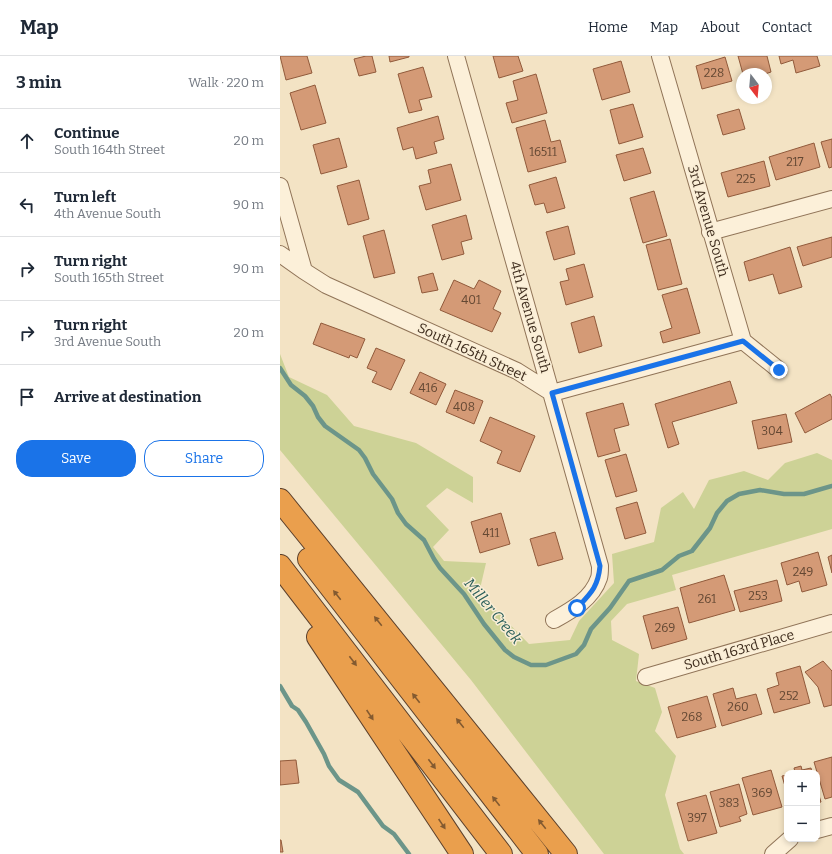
<!DOCTYPE html>
<html lang="en">
<head>
<meta charset="utf-8">
<style>
  :root { --surface:#fff; --page:#f2f2f3; --text:#1f2937; --muted:#747a83; --line:#e0e1e3; --accent:#1a73e8 }
  body { margin:0; font-family:Bitter,serif; background:var(--page); color:var(--text) }
  .controls { position:absolute; right:12px; bottom:12px; display:grid; overflow:hidden; border-radius:8px; box-shadow:0 2px 6px #0003 }
  .controls button { width:36px; height:36px; display:grid; place-items:center; padding:0; border:0; border-bottom:1px solid var(--line); background:var(--surface); color:var(--text); font:20px sans-serif }
  .compass { position:absolute; left:456px; top:12px; width:36px; height:36px; border-radius:50%; background:var(--surface); box-shadow:0 2px 6px #0003; rotate:164deg }
  .stop { position:absolute; width:12px; height:12px; margin:-9px; border:3px solid #1a73e8; border-radius:50%; background:#fff }
  .stop.end { background:#1a73e8; border-color:#fff; box-shadow:0 1px 4px #0008 }
  .list { margin:0; padding:0; list-style:none }
  h2 { display:flex; justify-content:space-between; align-items:center; height:52px; margin:0; padding:0 16px; font-size:17px }
  h2 small { font-size:13px; font-weight:400; color:var(--muted) }
  .list li { display:grid; grid-template-columns:26px 1fr auto; gap:12px; align-items:center; box-sizing:border-box; height:64px; padding:0 16px; border-top:1px solid var(--line) }
  .list b { display:block; font-size:15px; white-space:nowrap }
  .list p { margin:0; font-size:13px; white-space:nowrap; color:var(--muted) }
  .list em { font-size:13px; font-style:normal; color:var(--muted) }
  .actions { display:flex; gap:8px; padding:12px 16px }
  .actions a { flex:1; padding:9px 0; border:1px solid var(--accent); border-radius:16px; text-align:center; font-size:14px; color:var(--accent) }
  .actions .main { background:var(--accent); color:#fff }
  .icon { flex:none; width:22px; height:22px; fill:none; stroke:currentColor; stroke-width:2; stroke-linecap:round; stroke-linejoin:round }
  .map { position:relative; flex:none; width:552px; height:798px; overflow:hidden }
  header { display:flex; align-items:center; gap:24px; box-sizing:border-box; height:56px; padding:0 20px; background:var(--surface); border-bottom:1px solid var(--line) }
  header strong { font-size:19px }
  nav { display:flex; gap:22px; margin-inline-start:auto; font-size:14px }
  main { display:flex }
  aside { flex:1; background:var(--surface) }
  .map>svg:first-child { display:block }
  .green { fill:#cdd296 }
  .lines { fill:none; stroke-linecap:round; stroke-linejoin:round }
  .stream { stroke:#6c9589; stroke-width:4.5 }
  .building { fill:#d49a76; stroke:#915a3b }
  .minor-casing { stroke:#907458; stroke-width:18 }
  .highway-casing { stroke:#5d412c; stroke-width:24 }
  .minor { stroke:#fcf0d9; stroke-width:16 }
  .highway { stroke:#ea9f4d; stroke-width:22 }
  .oneway { fill:#835a30 }
  .route { stroke:#1a73e8; stroke-width:5 }
  .labels { text-anchor:middle; dominant-baseline:central; stroke-width:3; stroke-linejoin:round; paint-order:stroke }
  .number-label { font-size:12px; fill:#644833 }
  .street-label { font-size:14px; fill:#3e2c1d; stroke:#f9edd5 }
  .water-label { font-size:15px; font-style:italic; fill:#2b5f5a; stroke:#f9edd5 }
</style>
</head>
<body>
<header>
<strong>Map</strong>
<nav><a>Home</a><a>Map</a><a>About</a><a>Contact</a></nav>
</header>
<main>
<aside>
<h2>3 min<small>Walk · 220 m</small></h2>
<ul class="list">
<li><svg class="icon" aria-label="ahead" viewBox="0 0 24 24"><path d="M12 20V5M6 11l6-6 6 6"/></svg><div><b>Continue</b><p>South 164th Street</p></div><em>20 m</em></li>
<li><svg class="icon" aria-label="left" viewBox="0 0 24 24"><path d="M17 20v-9H6M10 6l-5 5 5 5"/></svg><div><b>Turn left</b><p>4th Avenue South</p></div><em>90 m</em></li>
<li><svg class="icon" aria-label="right" viewBox="0 0 24 24"><path d="M7 20v-9h11M14 6l5 5-5 5"/></svg><div><b>Turn right</b><p>South 165th Street</p></div><em>90 m</em></li>
<li><svg class="icon" aria-label="right" viewBox="0 0 24 24"><path d="M7 20v-9h11M14 6l5 5-5 5"/></svg><div><b>Turn right</b><p>3rd Avenue South</p></div><em>20 m</em></li>
<li><svg class="icon" aria-label="arrive" viewBox="0 0 24 24"><path d="M6 21V4h12l-3 4 3 4H6"/></svg><div><b>Arrive at destination</b></div></li>
</ul>
<div class="actions"><a class="main">Save</a><a>Share</a></div>
</aside>
<div class="map">
<svg width="552" height="798" viewBox="0 0 552 798">
  <rect width="100%" height="100%" fill="#f3e3c4"/>
  <!-- green -->
  <path class="green" d="M0 298 9 321 47 339 74 370 136 387 193 421V447L167 432 146 450 169 474 153 491 164 505 206 507 199 537 249 588 290 584 299 565 334 527 332 498 374 486 381 452 403 436 414 453 429 424 464 415 488 424 505 407 537 397 552 404V473L392 519 396 534 347 548 331 565 332 584 359 598 356 625 375 632 382 656 375 675 396 700 385 739 400 793 404 798H324L191 624 0 394Z"/>
  <g class="lines">
    <!-- stream -->
    <path class="stream" d="M0 312 11 329 25 340 33 350 38 361 45 370 79 394 85 402 93 418 112 443 118 457 126 468 144 484 154 503 160 512 184 538 204 568 225 594 234 601 251 609H266L296 598 304 589 311 573 330 552 349 525 382 514 399 500 412 495 430 472 437 457 447 445 459 438 480 434 504 438H524L552 430
      M0 630 12 650 18 654 26 666 44 698 49 710 59 724 78 736 103 770 114 778 129 798"/>
  </g>
  <!-- building -->
  <path class="building" d="M0 0H27L32 17 6 24Z
    M86 0H92L96 16 79 20 74 3Z
    M109 0H129V1L110 6Z
    M213 0H238L243 15 219 22Z
    M458 0H487L491 16 485 18H463Z
    M499 0H537L540 10 516 17 513 4 501 8Z
    M445 1 452 25 422 33 416 10Z
    M341 5 350 36 322 44 313 13Z
    M143 11 152 41 139 44 142 54 129 57 118 18Z
    M256 18 267 57 232 67 226 47 238 44 233 25Z
    M35 29 46 67 21 74 10 37Z
    M353 48 363 81 339 88 330 54Z
    M459 53 465 73 443 79 437 59Z
    M158 60 164 83 154 86 157 97 136 103 133 91 123 94 117 72Z
    M265 64 271 86 280 84 286 106 248 116 236 72Z
    M59 82 67 111 41 118 33 89Z
    M552 83V111L549 112 541 86Z
    M534 87 540 111 496 124 489 101Z
    M363 92 371 117 344 125 336 99Z
    M484 105 490 130 448 141 441 117Z
    M171 108 181 144 146 154 139 130 151 127 148 114Z
    M276 121 285 152 267 157 264 147 255 149 249 129Z
    M79 124 89 163 68 169 57 130Z
    M374 135 387 180 363 187 350 142Z
    M186 159 192 183 181 186 184 198 162 204 152 169Z
    M288 170 295 198 274 204 266 176Z
    M104 174 115 217 94 222 83 180Z
    M552 181V201L523 210 517 191Z
    M390 183 402 228 378 234 366 189Z
    M510 191 522 231 499 238 493 218 469 225 464 206Z
    M304 208 313 241 286 249 280 226 289 224 286 213Z
    M153 217 158 234 142 237 138 221Z
    M174 224 194 233 199 224 221 235 213 253 221 257 212 276 160 254Z
    M407 232 420 277 383 287 380 276 392 272 382 239Z
    M314 260 322 290 299 297 291 267Z
    M41 267 85 283 77 302 70 299 69 302 33 288Z
    M96 292 125 304 111 334 92 326 97 316 87 312Z
    M140 316 166 328 156 349 130 337Z
    M450 325 457 347 392 366 399 388 388 392 375 348Z
    M175 334 203 345 194 368 166 356Z
    M550 338 552 342V363L525 377 515 357Z
    M343 347 349 369 334 373 340 395 318 401 306 357Z
    M506 358 512 386 478 393 472 365Z
    M210 361 255 380 240 416 217 407 222 395 200 385Z
    M346 398 357 435 336 441 325 404Z
    M357 446 366 477 345 483 336 452Z
    M221 457 230 488 200 497 191 466Z
    M275 476 283 503 258 510 250 483Z
    M538 496 547 529 522 536 519 525 507 529 501 507Z
    M552 499V517L548 501Z
    M444 519 455 554 409 567 400 532Z
    M497 524 502 545 460 556 454 535Z
    M398 551 407 583 372 593 363 560Z
    M543 605 552 615V649L544 651 538 631 525 616Z
    M520 610 530 647 494 657 487 633 499 629 496 617Z
    M453 632 456 643 476 638 482 658 442 670 433 638Z
    M427 640 436 671 397 682 388 651Z
    M552 701V741L545 743 534 706Z
    M16 704 19 727 0 729V705Z
    M521 710 522 714 531 712 532 717H513L515 716 514 712Z
    M491 714 502 751 473 759 462 722Z
    M507 719V737L502 720Z
    M459 728 467 758 459 761 461 765 440 771 430 736Z
    M537 733 541 746 537 747Z
    M426 739 437 777 408 785 397 747Z
    M0 784H1L3 796H0Z"/>
  <g class="lines">
    <defs>
      <path id="minor" d="M176 0 320 510C320 514 320 519 319 522 312 543 292 554 274 564
        M380 0 463 285 499 314
        M0 130 24 215
        M430 176 552 143
        M0 198 24 215 46 229 237 315 272 337 463 285
        M366 621 552 567
        M537 774 552 770
        M493 798 510 783"/>
      <path id="highway" d="M0 444 286 798
        M29 503 257 798
        M0 510 221 798
        M38 581 182 798"/>
    </defs>
    <!-- minor casing -->
    <use href="#minor" class="minor-casing"/>
    <!-- highway casing -->
    <use href="#highway" class="highway-casing"/>
    <!-- minor -->
    <use href="#minor" class="minor"/>
    <!-- highway -->
    <use href="#highway" class="highway"/>
  </g>
  <!-- one-way arrows -->
  <defs><path id="oneway-solid" d="M-6-.8H1V-3.2L6.5 0L1 3.2V.8H-6Z"/></defs>
  <g class="oneway">
    <use href="#oneway-solid" transform="translate(57 539) rotate(-128)"/>
    <use href="#oneway-solid" transform="translate(98 565) rotate(-129)"/>
    <use href="#oneway-solid" transform="translate(73 605) rotate(53)"/>
    <use href="#oneway-solid" transform="translate(136 642) rotate(-128)"/>
    <use href="#oneway-solid" transform="translate(90 659) rotate(56)"/>
    <use href="#oneway-solid" transform="translate(180 667) rotate(-129)"/>
    <use href="#oneway-solid" transform="translate(152 708) rotate(53)"/>
    <use href="#oneway-solid" transform="translate(216 745) rotate(-128)"/>
    <use href="#oneway-solid" transform="translate(162 768) rotate(56)"/>
    <use href="#oneway-solid" transform="translate(262 768) rotate(-129)"/>
  </g>
  <g class="lines">
    <!-- route -->
    <path class="route" d="M297 552C311 537 318 531 320 510L272 337 463 285 499 314"/>
  </g>
  <g class="labels">
    <!-- number labels -->
    <g class="number-label">
      <text x="434" y="17">228</text>
      <text x="263" y="96">16511</text>
      <text x="515" y="106">217</text>
      <text x="466" y="123">225</text>
      <text x="191" y="244">401</text>
      <text x="148" y="332">416</text>
      <text x="184" y="351">408</text>
      <text x="492" y="375">304</text>
      <text x="211" y="477">411</text>
      <text x="523" y="516">249</text>
      <text x="478" y="540">253</text>
      <text x="427" y="543">261</text>
      <text x="385" y="572">269</text>
      <text x="509" y="640">252</text>
      <text x="458" y="651">260</text>
      <text x="412" y="661">268</text>
      <text x="482" y="737">369</text>
      <text x="449" y="747">383</text>
      <text x="417" y="762">397</text>
    </g>
    <!-- street labels -->
    <g class="street-label">
      <text transform="translate(428 165) rotate(74)">3rd Avenue South</text>
      <text transform="translate(250 261) rotate(74)">4th Avenue South</text>
      <text transform="translate(192 296) rotate(25)">South 165th Street</text>
      <text transform="translate(459 594) rotate(-16)">South 163rd Place</text>
    </g>
    <!-- water labels -->
    <g class="water-label">
      <text transform="translate(213 555) rotate(50)">Miller Creek</text>
    </g>
  </g>
</svg>
<div class="controls">
<button>+</button>
<button>−</button>
</div>
<svg class="compass" viewBox="-18 -18 36 36"><path d="M0-13l5 13h-10z" fill="#e53935"/><path d="M0 13l5-13h-10z" fill="#747a83"/></svg>
<div class="stop" style="left:297px;top:552px"></div>
<div class="stop end" style="left:499px;top:314px"></div>
</div>
</main>
</body>
</html>
